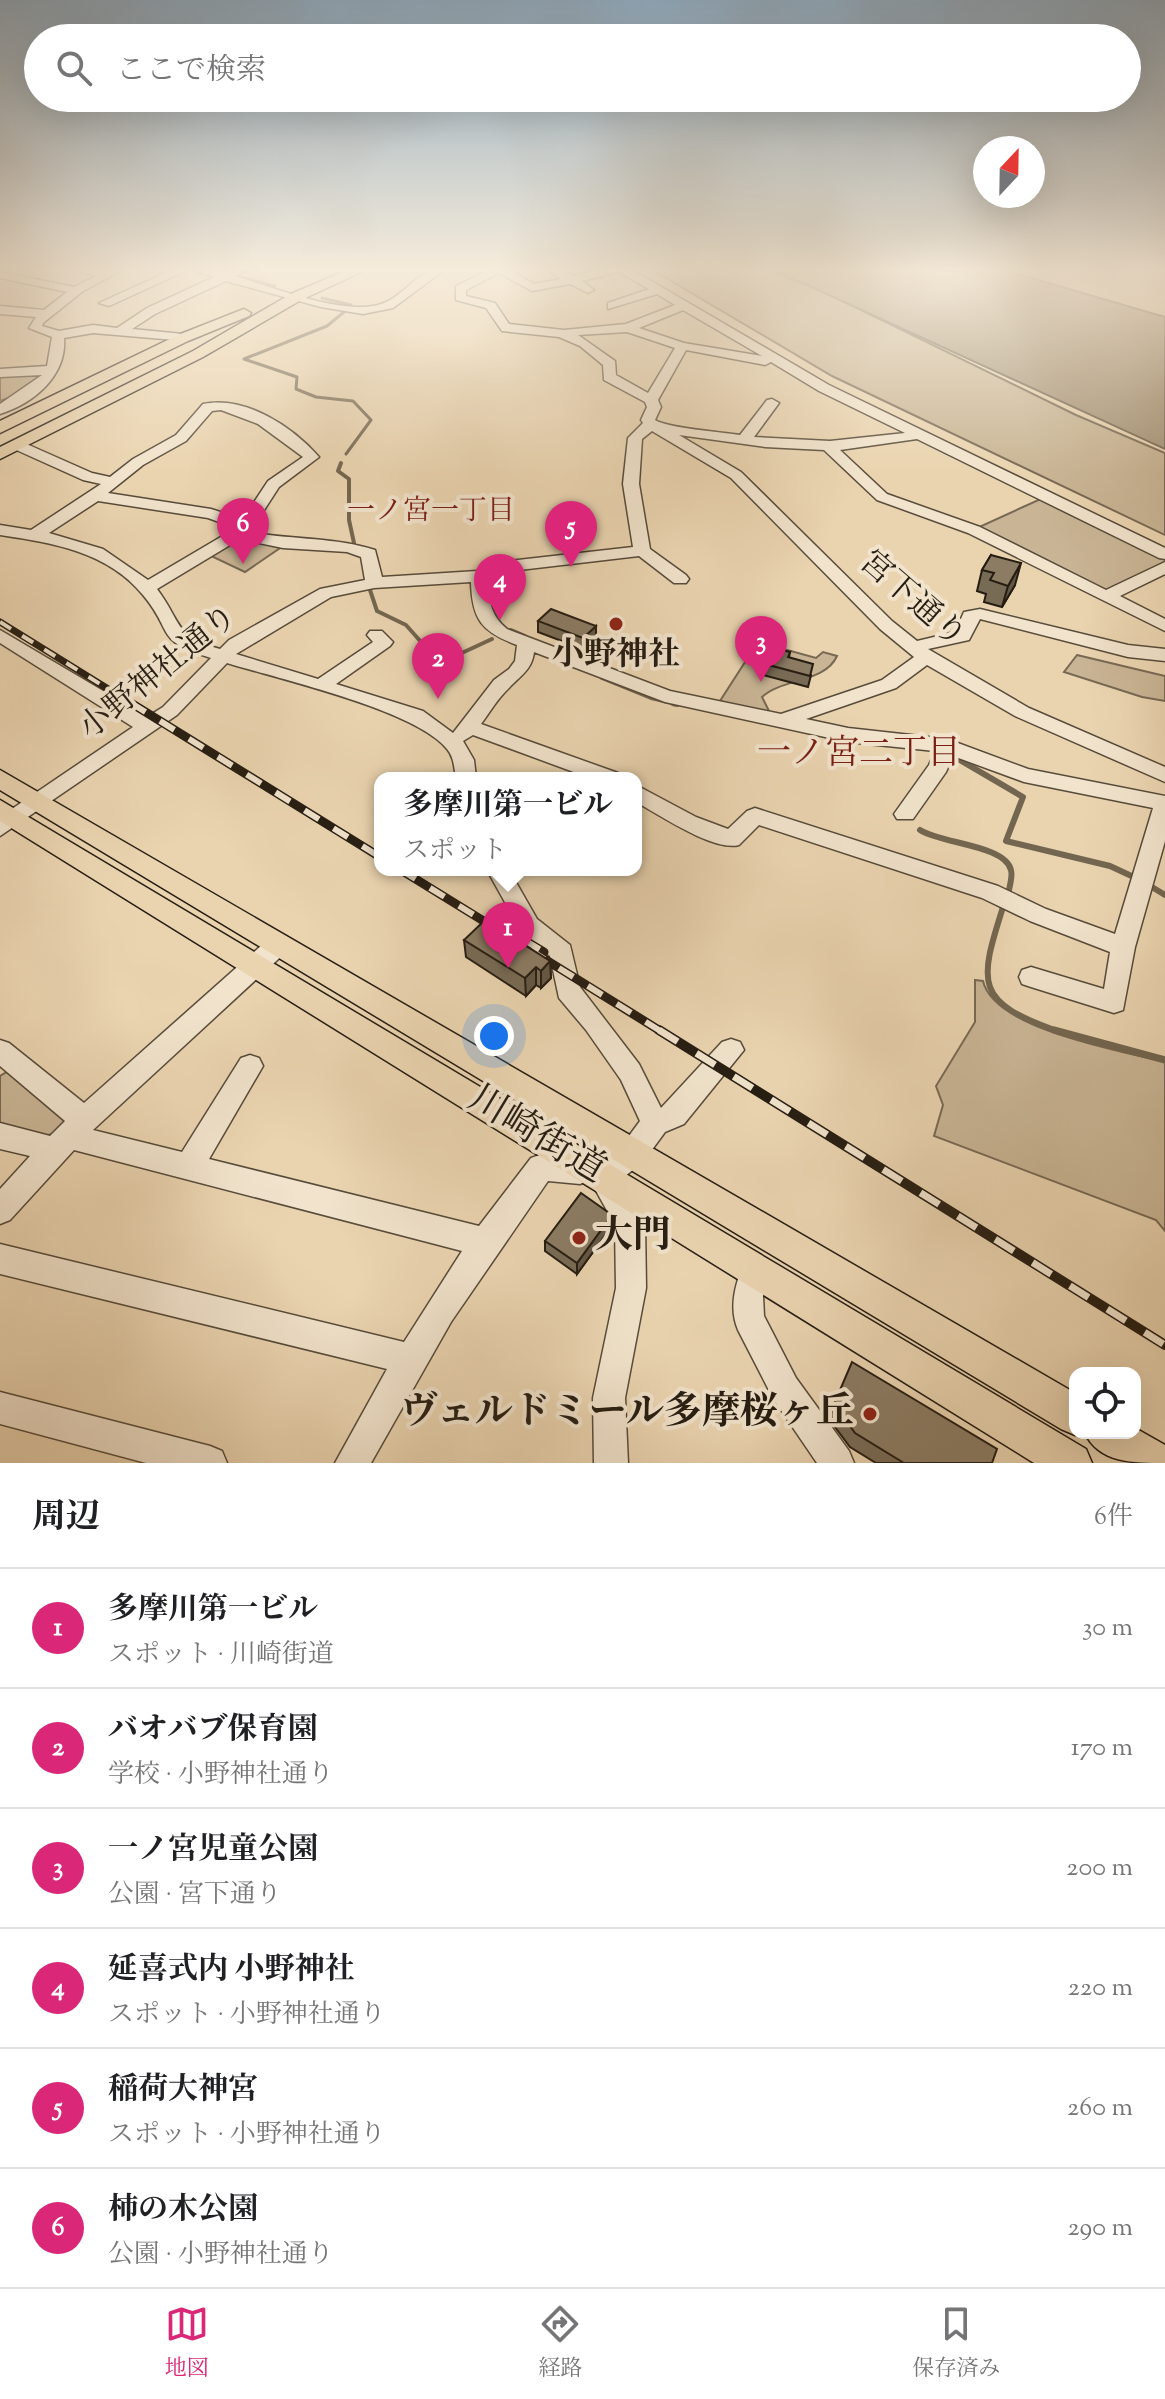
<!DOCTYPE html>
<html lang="ja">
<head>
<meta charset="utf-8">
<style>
  :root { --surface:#fff; --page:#f2f2f2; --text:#202124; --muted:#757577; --line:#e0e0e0; --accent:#db2777 }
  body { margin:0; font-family:"Sorts Mill Goudy","Noto Serif JP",serif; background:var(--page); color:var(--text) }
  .controls { position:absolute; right:24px; bottom:24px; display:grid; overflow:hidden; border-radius:16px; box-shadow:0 8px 32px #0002 }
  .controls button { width:72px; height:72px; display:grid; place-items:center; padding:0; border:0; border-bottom:2px solid var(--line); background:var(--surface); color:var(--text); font:40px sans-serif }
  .compass { position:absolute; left:973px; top:136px; width:72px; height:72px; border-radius:50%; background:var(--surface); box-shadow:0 8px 32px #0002; rotate:22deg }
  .you { position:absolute; left:494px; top:1036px; width:28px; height:28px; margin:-20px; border:6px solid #fff; border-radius:50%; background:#1a73e8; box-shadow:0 0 0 12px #1a73e833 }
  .badge { display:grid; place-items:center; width:52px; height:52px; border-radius:50%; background:var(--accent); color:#fff; font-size:26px; font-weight:700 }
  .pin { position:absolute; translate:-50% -66px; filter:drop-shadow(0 2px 4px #0008) }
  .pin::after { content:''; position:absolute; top:42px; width:28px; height:24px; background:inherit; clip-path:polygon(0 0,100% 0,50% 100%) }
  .popup { position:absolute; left:374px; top:772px; width:268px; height:104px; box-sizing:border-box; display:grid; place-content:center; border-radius:16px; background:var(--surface); filter:drop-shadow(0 2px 6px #0005); font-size:26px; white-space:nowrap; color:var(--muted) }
  .popup b { font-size:30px; color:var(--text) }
  .popup::after { content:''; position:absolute; left:50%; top:100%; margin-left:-16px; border:16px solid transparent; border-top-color:var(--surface) }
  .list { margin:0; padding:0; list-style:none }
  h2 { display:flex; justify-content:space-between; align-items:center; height:104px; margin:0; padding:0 32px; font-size:34px }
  h2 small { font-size:26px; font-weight:400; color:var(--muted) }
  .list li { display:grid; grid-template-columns:52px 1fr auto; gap:24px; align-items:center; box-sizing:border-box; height:120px; padding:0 32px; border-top:2px solid var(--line) }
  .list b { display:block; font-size:30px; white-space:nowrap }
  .list p { margin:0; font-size:26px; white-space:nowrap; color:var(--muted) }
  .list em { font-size:26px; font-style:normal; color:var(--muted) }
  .icon { flex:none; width:44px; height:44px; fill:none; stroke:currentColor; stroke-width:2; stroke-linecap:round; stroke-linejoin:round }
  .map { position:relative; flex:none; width:1165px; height:1463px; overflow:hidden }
  .search { position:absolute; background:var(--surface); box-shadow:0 8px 32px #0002; left:24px; right:24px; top:24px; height:88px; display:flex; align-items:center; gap:20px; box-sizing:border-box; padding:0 28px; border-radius:44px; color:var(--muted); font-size:30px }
  .sheet { height:824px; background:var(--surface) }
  nav { display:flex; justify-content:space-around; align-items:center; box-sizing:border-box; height:112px; border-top:2px solid var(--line); background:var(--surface); font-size:22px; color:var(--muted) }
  nav a { display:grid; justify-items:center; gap:4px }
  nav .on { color:var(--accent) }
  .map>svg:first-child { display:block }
  .green { fill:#c9b595; stroke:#786954; stroke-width:2 }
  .water { fill:#a7967a; stroke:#736650; stroke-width:2 }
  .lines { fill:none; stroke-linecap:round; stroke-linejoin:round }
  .stream-far3 { stroke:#736650; stroke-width:3 }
  .stream-far2 { stroke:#736650; stroke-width:4 }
  .stream-far1 { stroke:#736650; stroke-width:6 }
  .stream { stroke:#736650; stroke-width:7 }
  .minor-casing { stroke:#574b3a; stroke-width:3 }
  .major-casing { stroke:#261d12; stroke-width:3 }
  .minor { fill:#f1e3cc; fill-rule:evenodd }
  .major { fill:#ead4b0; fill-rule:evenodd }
  .rail-far2-casing { stroke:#261d12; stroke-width:7 }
  .rail-far1-casing { stroke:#261d12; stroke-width:9 }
  .rail-casing { stroke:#261d12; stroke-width:10 }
  .rail-far2 { stroke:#f1e3cc; stroke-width:4; stroke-dasharray:13; stroke-linecap:butt }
  .rail-far1 { stroke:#f1e3cc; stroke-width:6; stroke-dasharray:17; stroke-linecap:butt }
  .rail { stroke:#f1e3cc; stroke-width:7; stroke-dasharray:22; stroke-linecap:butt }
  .wall { fill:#786b56; stroke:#261d12; stroke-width:2 }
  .shaded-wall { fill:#625746; stroke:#261d12; stroke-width:2 }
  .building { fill:#8c7c64; stroke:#261d12; stroke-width:2 }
  .poi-dot { fill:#8f2418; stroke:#f1e3cc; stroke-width:3 }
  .labels { text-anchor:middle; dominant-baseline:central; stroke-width:8; stroke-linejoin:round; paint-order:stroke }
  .far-neighbourhood-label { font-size:28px; fill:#7a1f14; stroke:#f1e3cc }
  .street-label { font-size:32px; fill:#261d12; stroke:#f1e3cc }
  .poi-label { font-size:32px; font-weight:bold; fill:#261d12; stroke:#f1e3cc }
  .neighbourhood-label { font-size:34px; fill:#7a1f14; stroke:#f1e3cc }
  .near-street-label { font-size:38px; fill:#261d12; stroke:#f1e3cc }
  .near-poi-label { font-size:38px; font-weight:bold; fill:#261d12; stroke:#f1e3cc; text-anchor:start }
</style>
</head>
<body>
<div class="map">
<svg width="1165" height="1463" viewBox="0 0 1165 1463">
  <rect width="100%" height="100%" fill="#ead4b0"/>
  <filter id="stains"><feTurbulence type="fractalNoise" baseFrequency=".0025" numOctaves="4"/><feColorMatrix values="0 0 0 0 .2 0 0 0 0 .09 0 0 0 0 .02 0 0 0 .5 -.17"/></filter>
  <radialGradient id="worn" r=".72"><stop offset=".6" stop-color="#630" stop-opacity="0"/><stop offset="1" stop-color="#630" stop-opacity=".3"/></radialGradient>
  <!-- green -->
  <path class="green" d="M649 268H761L818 289 1076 415 1165 453V535L832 376Z
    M46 371 26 391 0 401V375Z
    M1045 497 1165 556V562L1109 595 977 528Z
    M251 540 283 546 245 572 211 556 234 542Z
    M758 642 816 658 823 652 837 656C825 683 782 678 762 697L771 715 720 701Z
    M1077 655 1165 676V701L1142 697 1064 672Z
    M975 980 983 981C994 1029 1121 1051 1165 1062V1231L1156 1220 934 1136 943 1105 936 1086 975 1022Z
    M12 1069 64 1114 63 1131 45 1136 0 1129V1076Z"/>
  <!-- water -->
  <path class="water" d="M770 268H997L1165 317V449Z"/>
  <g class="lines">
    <!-- stream-far3 -->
    <path class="stream-far3" d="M236 276 275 286
      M322 298 351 305
      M344 312 327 326 244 359 297 377 296 389 316 397 353 401 371 420 346 454"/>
    <!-- stream-far2 -->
    <path class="stream-far2" d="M341 463 338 471 349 479V520L354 543
      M370 590 377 611 406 625 430 652 451 658 492 639
      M511 630 525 636
      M602 678 651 698 677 704"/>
    <!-- stream-far1 -->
    <path class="stream-far1" d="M673 703 677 704
      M953 756 1023 797 1006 841 1110 866 1138 879
      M920 830C942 844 1005 845 1011 870 1013 877 1009 888 1008 895
      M1147 884 1165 895
      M1004 904C978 985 974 1002 1060 1032"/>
    <!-- stream -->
    <path class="stream" d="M1054 1030 1165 1060"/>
    <defs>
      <path id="minor" d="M66 268 106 271 126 268 83 291 43 323 42 326 59 331 93 325 117 328 147 308 214 277 190 269 109 306 99 303 176 268H206L224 273 235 268H249L235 276C272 287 348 318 384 303 408 293 419 267 447 268L393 308 363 314 321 307 226 281 155 314 132 329 183 334 189 338 187 341 93 333 64 338C67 375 35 403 0 414V404L42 375 0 377V369L47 366 52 337 29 328 36 317 0 314V306L44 310 67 292 0 278V272L74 287 96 276Z
        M493 268H506L534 284 561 279 545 268H558L574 276 608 268H629L829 385 1165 548V559L1159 558 917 439 840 450 887 494 980 527 1106 590 1165 562V574L1120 596 1165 619V631L968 533 877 500 824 450 765 447 679 435 741 472 892 621 917 641 955 632 964 612 980 609 1128 645 1165 649V661L1128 657 980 619 969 640 928 649 1029 708 1165 767V782L1015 716 927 665 896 688 806 719 848 728 947 739 1028 769 1165 796V841L1135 947 1123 1010 1114 1013 1031 987 1022 984 1019 977 1022 970 1031 967 1104 989 1110 952 1030 921 982 898 759 825 739 845C714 852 658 814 636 802V785L696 817 728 829 747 811 755 808 998 886 1046 909 1115 934 1153 808 1024 782 953 756 946 772 913 819H897L894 814 929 765 935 751 848 742 665 702 534 652C532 670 520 676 509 688 498 698 490 712 481 724L618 773 621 778H590L473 735 463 741 474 760 476 778H456C454 767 454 757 447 749 416 710 279 679 227 663L177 715 0 836V817L133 727 0 643V630L147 717 163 707 211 658C153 640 175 633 143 595 107 551 52 543 0 535V525L31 530 101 484 83 480 12 448V442H22L92 473 110 477 133 459 176 435 203 404C245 395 293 427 319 457L279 487 250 532C292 540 335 537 375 550L382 577 477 571 509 561 633 547 623 484 628 438 643 423 641 420 647 407 645 402 604 380 603 365 580 346 559 337 502 331 486 308 456 300V286ZM619 272 649 289 608 303V309L657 294 675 305 626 324 564 330 509 324 495 303 466 296V290L499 273 532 291 570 284 588 293 594 290 582 281ZM683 310 762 356 684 343 639 328ZM627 332 675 348 648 393 616 375 615 361 578 335ZM686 350 765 365 771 362 819 391 905 433 830 441 754 437 779 403 772 399 767 400 740 435C721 432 667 428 655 420L661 407 658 400ZM221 410 258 424 303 457 268 481 243 519 211 509 108 493 143 465 186 441 212 411ZM652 431 731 478 880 629 914 657 882 680 781 714 670 691 507 629C490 615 489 600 488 579L511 571 639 556 674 583H686L689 579 686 575 650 549 639 484 642 439ZM98 501 208 518 236 528 148 580 103 549 49 533ZM240 539 283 548 347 552 361 557 365 580 320 589 229 640 220 649C173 635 183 624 157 589ZM471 582C472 620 482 632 517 645L515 661 509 669 494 680 453 733 423 711 336 684 390 646 393 642 382 631H370L367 635 373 642 318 679 236 654 331 597 374 588Z
        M487 870H509L537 919 570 945 580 987 639 1064 661 1108 722 1042 731 1039 740 1042 744 1050 684 1124 665 1132 643 1162 620 1180 645 1222 646 1288 625 1398 628 1463H594L593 1398 616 1288 615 1225 590 1180 580 1184 548 1181 451 1322 371 1463H335L387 1369 0 1274V1244L404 1342 462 1251 74 1150 10 1220 0 1224V1189L30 1156 0 1149V1123L50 1136 65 1121 0 1066V1040L9 1043 84 1103 271 937 279 935 287 937 291 944 287 951 93 1130 182 1152 241 1058 250 1055 259 1058 263 1066 209 1159 479 1226 531 1158C548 1151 573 1155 590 1162L593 1167 623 1144 640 1121 621 1080 586 1030 559 998 550 956 521 931Z
        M756 1255 767 1259 771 1270 763 1296 764 1316 796 1378 849 1451 854 1463H817L774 1400 738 1330C728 1306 736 1283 745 1259Z
        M0 1392 210 1446 222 1451 227 1463H146L0 1424Z"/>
      <path id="major" d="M352 268H370L301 300 203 357 0 459V447L193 351 291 294Z
        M244 309 251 313 249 316 188 341 0 433V421L178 335Z
        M0 770 1075 1393V1433H1079L1075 1435 1061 1429 0 790Z
        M0 800 1086 1449 1092 1463H1034L0 821Z
        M1135 1428 1165 1445V1463C1133 1463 1099 1463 1085 1433H1135Z"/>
    </defs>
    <!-- minor casing -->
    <use href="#minor" class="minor-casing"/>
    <!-- major casing -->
    <use href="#major" class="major-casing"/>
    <!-- minor -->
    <use href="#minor" class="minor"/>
    <!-- major -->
    <use href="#major" class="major"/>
    <defs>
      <path id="rail-far2" d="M0 622 134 705"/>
      <path id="rail-far1" d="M131 703 380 857
        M401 870 503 933
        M496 923 544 952
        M530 950 662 1032"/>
      <path id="rail" d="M659 1030 1165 1345"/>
    </defs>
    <!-- rail-far2 casing -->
    <use href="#rail-far2" class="rail-far2-casing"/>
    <!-- rail-far1 casing -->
    <use href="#rail-far1" class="rail-far1-casing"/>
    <!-- rail casing -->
    <use href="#rail" class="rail-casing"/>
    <!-- rail-far2 -->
    <use href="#rail-far2" class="rail-far2"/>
    <!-- rail-far1 -->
    <use href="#rail-far1" class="rail-far1"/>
    <!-- rail -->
    <use href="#rail" class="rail"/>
  </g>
  <!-- wall -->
  <path class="wall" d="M991 555 1015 585 1002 607 984 602 986 594 977 591 982 570Z
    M538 621 596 626V637L583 649 538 632Z
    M790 652 789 657 811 675 808 687 763 675 765 664Z
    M464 940 550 961 551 978 541 988 536 985 526 996 466 957Z
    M612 1226 577 1274 545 1251V1241Z
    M834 1404 992 1463H876L850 1447 829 1419Z"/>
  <!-- shaded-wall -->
  <path class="shaded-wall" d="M1021 563 1015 585 1002 607 1008 586Z
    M596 626V637L583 649V638Z
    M550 961 551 978 541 988V971Z
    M536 967V985L526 996 525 978Z
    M612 1215V1226L577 1274V1263Z"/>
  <!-- building -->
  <path class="building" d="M991 555 1021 563 1008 586 990 580 994 573 982 570Z
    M551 609 596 626 583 638 538 621Z
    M774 648 790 652 788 657 813 664 810 676 765 664Z
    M485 920 550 961 541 971 536 967 525 978 464 940Z
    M581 1193 612 1215 577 1263 545 1241Z
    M852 1362 997 1449 992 1463H904L855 1433 834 1404Z"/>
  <!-- sky -->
  <linearGradient id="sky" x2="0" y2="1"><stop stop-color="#8ea8bc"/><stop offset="0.57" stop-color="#f6ecdb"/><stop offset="1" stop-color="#f6ecdb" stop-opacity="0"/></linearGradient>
  <rect width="1165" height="473" fill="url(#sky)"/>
  <!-- markers -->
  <g class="poi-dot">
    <circle cx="616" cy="624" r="8"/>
    <circle cx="579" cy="1238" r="8"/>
    <circle cx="870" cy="1414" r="8"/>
  </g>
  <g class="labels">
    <!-- far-neighbourhood labels -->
    <g class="far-neighbourhood-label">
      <text x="431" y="512">一ノ宮一丁目</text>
    </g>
    <!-- street labels -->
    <g class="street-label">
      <text transform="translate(912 600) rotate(41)">宮下通り</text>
      <text transform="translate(159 673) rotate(-39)">小野神社通り</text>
    </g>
    <!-- poi labels -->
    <g class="poi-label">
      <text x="616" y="656">小野神社</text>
    </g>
    <!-- neighbourhood labels -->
    <g class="neighbourhood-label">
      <text x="859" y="754">一ノ宮二丁目</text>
    </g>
    <!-- near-street labels -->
    <g class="near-street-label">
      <text transform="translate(536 1136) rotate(31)">川崎街道</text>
    </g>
    <!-- near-poi labels -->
    <g class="near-poi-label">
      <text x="595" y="1238">大門</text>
      <text x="854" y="1414" text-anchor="end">ヴェルドミール多摩桜ヶ丘</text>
    </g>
  </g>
  <rect width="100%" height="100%" filter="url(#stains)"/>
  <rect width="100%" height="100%" fill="url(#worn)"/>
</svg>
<div class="controls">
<button><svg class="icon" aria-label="locate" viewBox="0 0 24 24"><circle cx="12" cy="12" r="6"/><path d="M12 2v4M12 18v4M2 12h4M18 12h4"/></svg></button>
</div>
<svg class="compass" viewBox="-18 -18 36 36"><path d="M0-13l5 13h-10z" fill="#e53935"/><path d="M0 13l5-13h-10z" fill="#757577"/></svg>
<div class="you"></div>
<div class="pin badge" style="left:508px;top:968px">1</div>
<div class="popup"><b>多摩川第一ビル</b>スポット</div>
<div class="pin badge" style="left:438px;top:699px">2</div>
<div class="pin badge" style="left:761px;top:682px">3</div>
<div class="pin badge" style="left:500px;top:620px">4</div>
<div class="pin badge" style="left:571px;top:567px">5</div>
<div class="pin badge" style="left:243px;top:564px">6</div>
<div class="search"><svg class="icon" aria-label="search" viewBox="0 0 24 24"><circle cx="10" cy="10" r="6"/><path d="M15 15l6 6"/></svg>ここで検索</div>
</div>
<section class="sheet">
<h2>周辺<small>6件</small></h2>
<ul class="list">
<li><span class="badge">1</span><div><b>多摩川第一ビル</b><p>スポット · 川崎街道</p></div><em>30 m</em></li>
<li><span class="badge">2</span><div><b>バオバブ保育園</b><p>学校 · 小野神社通り</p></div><em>170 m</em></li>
<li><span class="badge">3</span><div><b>一ノ宮児童公園</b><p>公園 · 宮下通り</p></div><em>200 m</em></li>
<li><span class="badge">4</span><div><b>延喜式内 小野神社</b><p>スポット · 小野神社通り</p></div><em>220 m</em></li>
<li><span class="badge">5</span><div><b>稲荷大神宮</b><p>スポット · 小野神社通り</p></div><em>260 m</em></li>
<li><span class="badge">6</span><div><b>柿の木公園</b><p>公園 · 小野神社通り</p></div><em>290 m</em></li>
</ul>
</section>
<nav>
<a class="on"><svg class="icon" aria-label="map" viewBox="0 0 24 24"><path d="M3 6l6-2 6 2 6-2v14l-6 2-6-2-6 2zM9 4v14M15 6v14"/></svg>地図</a>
<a><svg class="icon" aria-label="directions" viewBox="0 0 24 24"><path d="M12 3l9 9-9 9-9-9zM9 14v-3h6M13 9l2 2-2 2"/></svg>経路</a>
<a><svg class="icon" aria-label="saved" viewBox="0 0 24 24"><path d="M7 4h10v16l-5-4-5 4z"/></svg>保存済み</a>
</nav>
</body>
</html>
